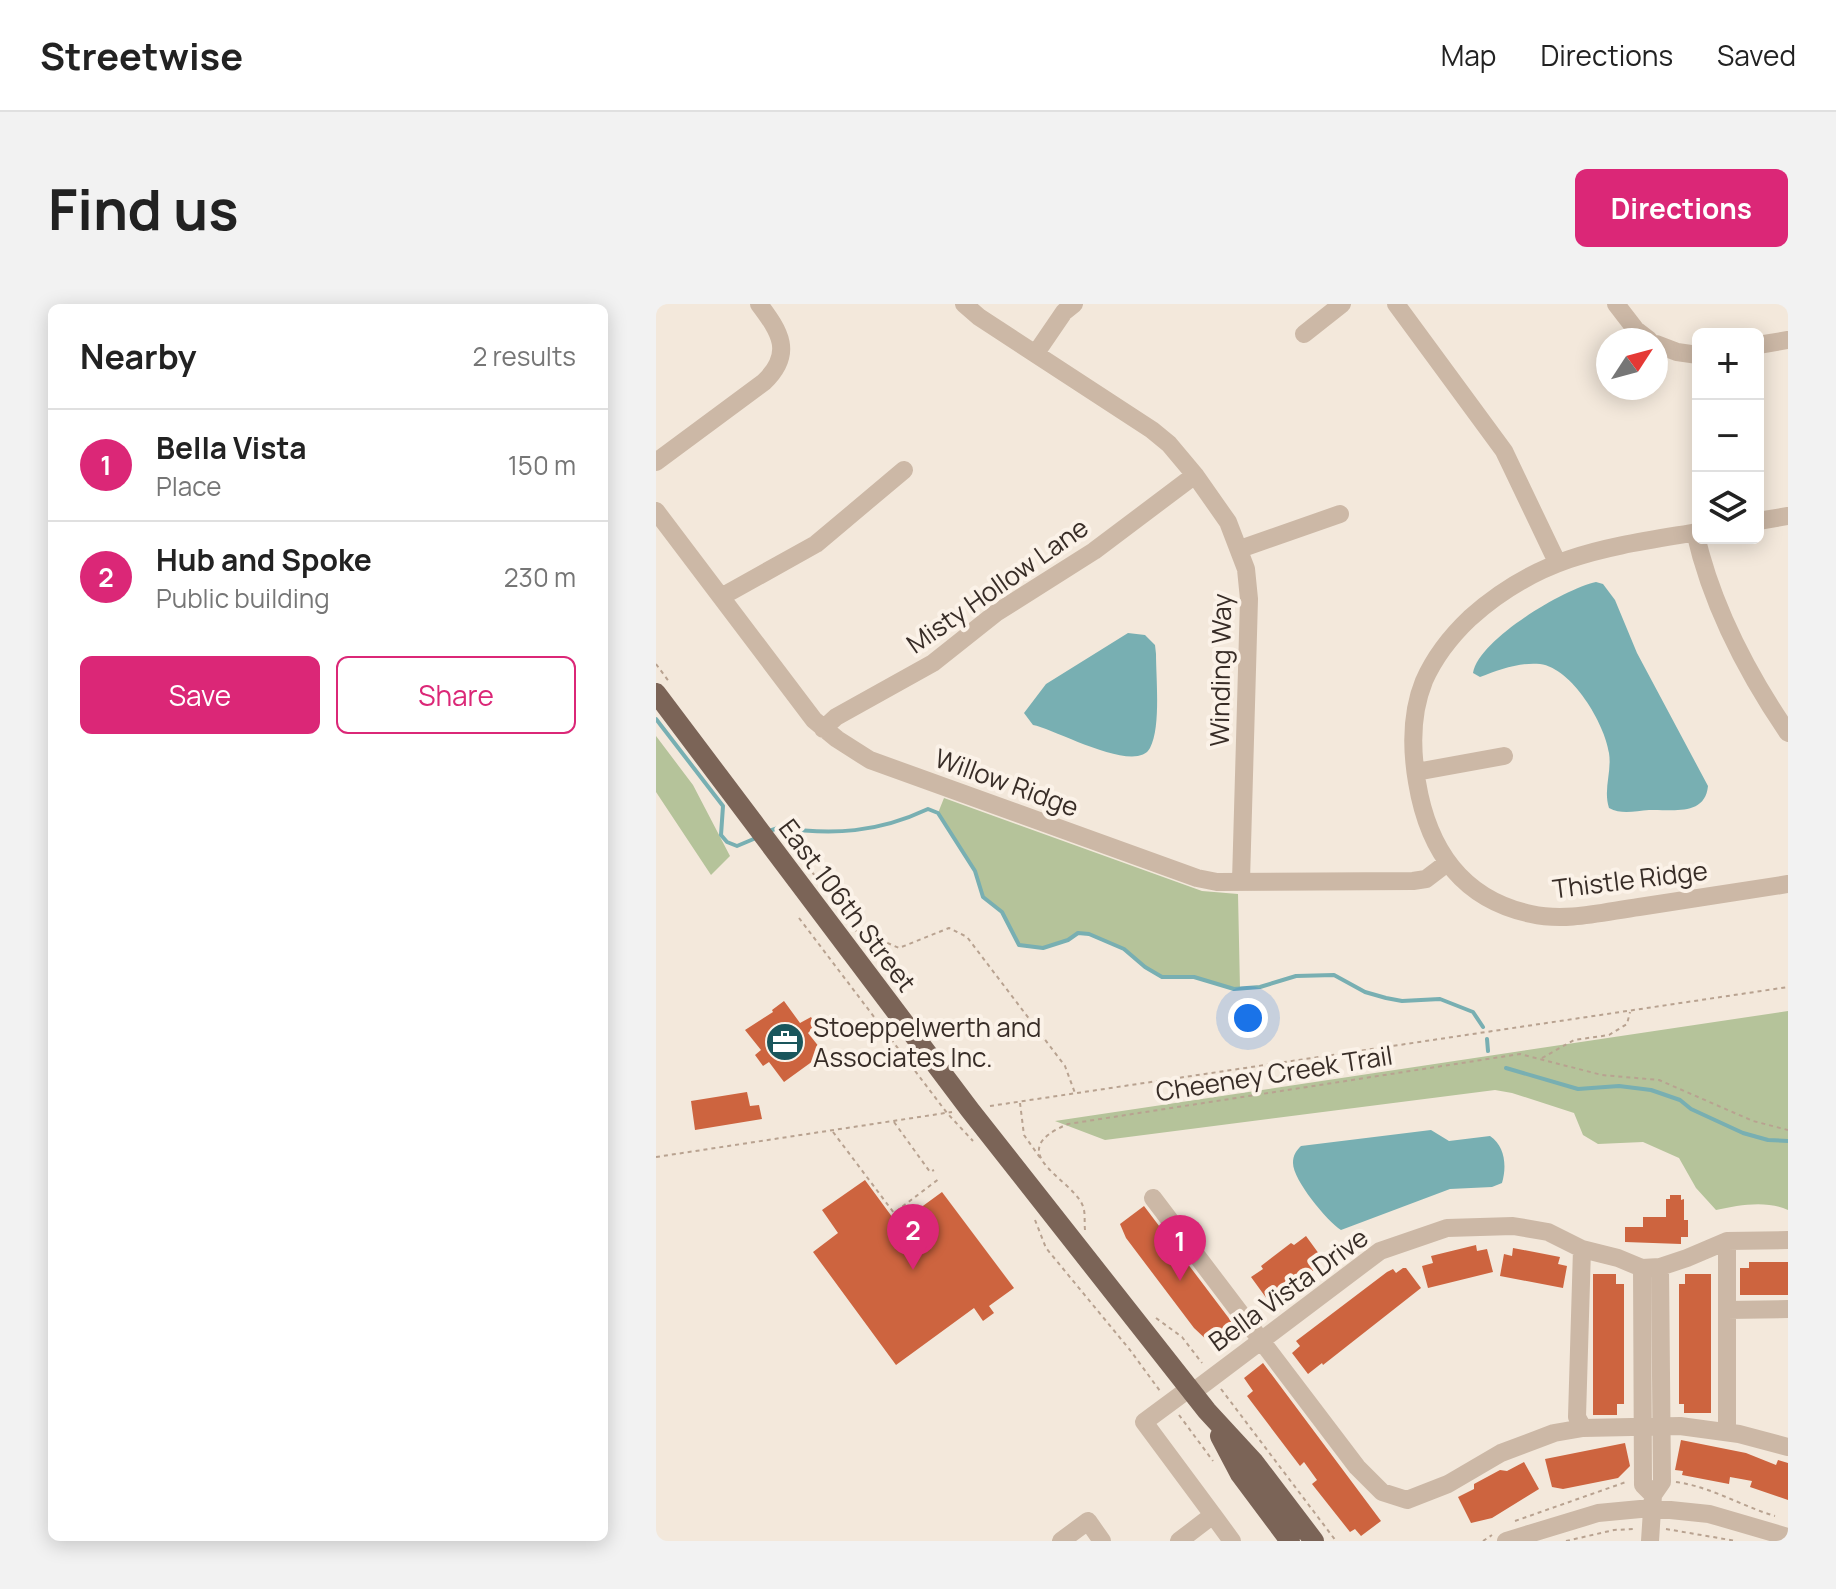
<!DOCTYPE html>
<html lang="en">
<head>
<meta charset="utf-8">
<style>
  :root { --surface:#fff; --page:#f2f2f2; --text:#222; --muted:#767676; --line:#e0e0e0; --accent:#db2777 }
  body { margin:0; font-family:Manrope,sans-serif; background:var(--page); color:var(--text) }
  .controls { position:absolute; right:24px; top:24px; display:grid; overflow:hidden; border-radius:12px; box-shadow:0 4px 20px #0003 }
  .controls button { width:72px; height:72px; display:grid; place-items:center; padding:0; border:0; border-bottom:2px solid var(--line); background:var(--surface); color:var(--text); font:40px sans-serif }
  .compass { position:absolute; left:940px; top:24px; width:72px; height:72px; border-radius:50%; background:var(--surface); box-shadow:0 4px 20px #0003; rotate:54deg }
  .you { position:absolute; left:592px; top:714px; width:28px; height:28px; margin:-20px; border:6px solid #fff; border-radius:50%; background:#1a73e8; box-shadow:0 0 0 12px #1a73e833 }
  .badge { display:grid; place-items:center; width:52px; height:52px; border-radius:50%; background:var(--accent); color:#fff; font-size:26px; font-weight:700 }
  .pin { position:absolute; translate:-50% -66px; filter:drop-shadow(0 2px 4px #0008) }
  .pin::after { content:''; position:absolute; top:42px; width:28px; height:24px; background:inherit; clip-path:polygon(0 0,100% 0,50% 100%) }
  .list { margin:0; padding:0; list-style:none }
  h2 { display:flex; justify-content:space-between; align-items:center; height:104px; margin:0; padding:0 32px; font-size:34px }
  h2 small { font-size:26px; font-weight:400; color:var(--muted) }
  .list li { display:grid; grid-template-columns:52px 1fr auto; gap:24px; align-items:center; box-sizing:border-box; height:112px; padding:0 32px; border-top:2px solid var(--line) }
  .list b { display:block; font-size:30px; white-space:nowrap }
  .list p { margin:0; font-size:26px; white-space:nowrap; color:var(--muted) }
  .list em { font-size:26px; font-style:normal; color:var(--muted) }
  .actions { display:flex; gap:16px; padding:24px 32px }
  .actions a { flex:1; padding:18px 0; border:2px solid var(--accent); border-radius:12px; text-align:center; font-size:28px; color:var(--accent) }
  .actions .main { background:var(--accent); color:#fff }
  .icon { flex:none; width:44px; height:44px; fill:none; stroke:currentColor; stroke-width:2; stroke-linecap:round; stroke-linejoin:round }
  .map { position:relative; flex:none; width:1132px; height:1237px; overflow:hidden; border-radius:12px }
  header { display:flex; align-items:center; gap:48px; box-sizing:border-box; height:112px; padding:0 40px; background:var(--surface); border-bottom:2px solid var(--line) }
  header strong { font-size:38px }
  nav { display:flex; gap:44px; margin-inline-start:auto; font-size:28px }
  .intro { display:flex; align-items:center; justify-content:space-between; box-sizing:border-box; height:192px; padding:0 48px }
  h1 { margin:0; font-size:56px }
  .button { padding:20px 36px; border-radius:12px; background:var(--accent); color:#fff; font-size:28px; font-weight:700 }
  main { display:flex; gap:48px; padding:0 48px }
  aside { flex:1; background:var(--surface); border-radius:12px; box-shadow:0 4px 20px #0003 }
  .map>svg:first-child { display:block }
  .green { fill:#b5c39a }
  .water { fill:#78afb2 }
  .lines { fill:none; stroke-linecap:round; stroke-linejoin:round }
  .stream { stroke:#78afb2; stroke-width:4 }
  .building { fill:#cd643f }
  .path { stroke:#b8a290; stroke-width:2; stroke-dasharray:4 4; stroke-linecap:butt }
  .minor { stroke:#ccb8a6; stroke-width:18 }
  .major { stroke:#7b6457; stroke-width:20 }
  .labels { text-anchor:middle; dominant-baseline:central; stroke-width:8; stroke-linejoin:round; paint-order:stroke }
  .street-label { font-size:26px; fill:#382d27; stroke:#fbf2e8 }
  .poi-label { font-size:26px; fill:#382d27; stroke:#fbf2e8; text-anchor:start }
</style>
</head>
<body>
<header>
<strong>Streetwise</strong>
<nav><a>Map</a><a>Directions</a><a>Saved</a></nav>
</header>
<div class="intro"><h1>Find us</h1><a class="button">Directions</a></div>
<main>
<aside>
<h2>Nearby<small>2 results</small></h2>
<ul class="list">
<li><span class="badge">1</span><div><b>Bella Vista</b><p>Place</p></div><em>150 m</em></li>
<li><span class="badge">2</span><div><b>Hub and Spoke</b><p>Public building</p></div><em>230 m</em></li>
</ul>
<div class="actions"><a class="main">Save</a><a>Share</a></div>
</aside>
<div class="map">
<svg width="1132" height="1237" viewBox="0 0 1132 1237">
  <rect width="100%" height="100%" fill="#f3e8db"/>
  <!-- green -->
  <path class="green" d="M0 432 37 481 74 552 55 571 0 488Z
    M288 494 546 587 582 590 584 685 538 673H506L489 663 468 645 433 630 422 629 412 636 387 644 363 641 346 608 327 593 319 567 282 509Z
    M1132 707V906C1110 896 1083 901 1060 906L1040 884 1023 854 987 838 942 840 927 831 918 809 856 789 839 786 449 836 399 817Z"/>
  <!-- water -->
  <path class="water" d="M940 278 947 280 959 296 981 349 1052 482C1049 513 1015 505 993 506 979 507 966 511 953 504 947 485 956 468 953 449 949 420 916 364 884 360 863 358 843 366 824 373L817 369C823 335 908 285 940 278Z
    M472 329 489 331 499 341 500 350C500 375 505 423 494 444 480 471 399 425 377 421L368 409 390 380Z
    M775 826 793 837 834 832C849 842 851 862 846 879L836 883 794 885 685 926C671 917 637 876 637 859 637 851 640 847 645 842Z"/>
  <g class="lines">
    <!-- stream -->
    <path class="stream" d="M0 415 67 502 65 531 71 538 81 542 100 534
      M113 527 122 524C178 531 221 529 272 505L282 509 319 567 327 593 346 608 363 641 387 644 412 636 422 629 433 630 468 645 489 663 506 673H538L578 685 604 683 640 672 678 671 709 688 730 694 746 697 784 695 817 708 827 723
      M831 735 832 747
      M850 764 922 785 963 782 995 786 1024 796 1035 805 1087 829 1112 836 1132 837"/>
  </g>
  <!-- building -->
  <path class="building" d="M128 697 144 719 155 713 160 721 152 729 168 749 128 778 113 758 107 762 99 751 105 746 89 726 117 708 116 706Z
    M91 788 94 802 103 801 106 815 39 826 35 797Z
    M209 876 245 925 263 911 260 907 286 888 358 984 333 1002 338 1009 327 1017 318 1004 240 1061 157 948 182 929 166 906Z
    M1014 891H1025V896L1028 895V916H1032V933H1025V940L969 938V923H987V913H1010V895H1014Z
    M488 902 578 1021 554 1039 538 1024 470 934 464 920Z
    M650 932 666 954 658 960 661 964 622 993 619 989 611 995 595 973 607 965 605 962 635 939 638 941Z
    M820 941 821 947 831 945 837 968 772 984 766 962 777 959 775 952Z
    M857 944 904 953 902 960 911 962 907 984 844 972 848 950 856 952Z
    M1093 958H1132V991H1084V964H1093Z
    M747 964H750L765 984 667 1061 666 1059 652 1070 636 1049 644 1042 640 1037 731 968 737 965 740 969Z
    M937 970H960V980H968V1100H961V1111H937Z
    M1029 970H1055V1109H1028V1100H1023V980H1029Z
    M607 1059 725 1217 705 1232 699 1225 694 1228 656 1180 661 1176 648 1158 644 1162 591 1092 597 1087 588 1074Z
    M1025 1136 1090 1149 1120 1161 1122 1156 1132 1159V1196L1094 1183 1096 1177 1074 1173 1073 1180 1026 1171 1027 1167 1019 1166Z
    M969 1139 974 1162 962 1174 907 1185 896 1183 889 1155Z
    M868 1158 883 1185 836 1214 815 1219 802 1193 818 1185V1180L844 1166 851 1167Z"/>
  <g class="lines">
    <!-- path -->
    <path class="path" d="M0 360 14 379
      M147 556 208 637
      M143 614 291 809 317 837
      M202 626 243 644 293 624 311 633 409 762 419 789
      M886 754 918 736 953 731 971 720 974 708
      M364 799 368 831 385 855
      M334 802 1132 683
      M238 818 274 868 278 866
      M177 828 238 909 284 874
      M0 853 296 808
      M379 916 390 944 474 1046 504 1087
      M429 926C428 917 430 908 426 900 413 873 345 848 412 820L864 750 946 771 1003 776 1097 817 1132 826
      M500 1014 526 1033 546 1059
      M565 1085 680 1237
      M523 1111 557 1157
      M1020 1178C1056 1183 1085 1202 1119 1212
      M859 1217 970 1178
      M1010 1225 1080 1237
      M827 1237 836 1231
      M910 1237 958 1226 979 1225"/>
    <!-- minor -->
    <path class="minor" d="M308 0 323 13 496 126 513 140 539 171 572 218 590 265 593 295 585 577
      M740 0 848 147 901 258
      M960 0 980 26 993 36
      M648 30 686 0
      M1000 40 1021 48 1042 51
      M1102 41 1132 36
      M380 49 408 8 418 0
      M0 158 108 78C138 49 124 28 103 0
      M0 207 158 416 181 435 214 456 541 574 561 578 757 577 770 575 791 559
      M1102 217 1132 212
      M1039 228C1055 299 1091 369 1132 429
      M1042 228C953 243 885 250 814 314 795 332 779 352 768 377 755 409 755 443 761 478 772 545 805 595 875 610 910 618 947 608 983 603 1032 595 1082 588 1132 580
      M584 245 684 210
      M65 293 160 240 248 166
      M167 425 180 413 277 359 340 309 438 247 539 171
      M760 468 848 452
      M497 894 701 1163 726 1188 751 1196 792 1180 845 1149 898 1129 927 1124
      M1071 937V1128
      M926 945 921 1113 927 1124 1024 1122 1083 1130 1132 1143
      M986 964 987 1181 997 1191
      M1071 1006 1132 1005
      M537 1088 724 947 791 924 857 922 892 928 926 945 962 954 986 964 1004 963 1031 954 1071 937 1132 936
      M557 1211 576 1237
      M405 1237 432 1217 446 1237
      M523 1237 557 1211 488 1118 534 1084
      M850 1237 942 1209 995 1204 1053 1210 1132 1233
      M994 1237 997 1191 1006 1178 1004 963"/>
    <!-- major -->
    <path class="major" d="M0 389 314 806 551 1107 598 1158 658 1237
      M564 1132 584 1170 634 1237"/>
  </g>
  <!-- icons -->
  <defs>
    <symbol id="office-disc" viewBox="-11 -11 22 22"><circle r="9.5" fill="#1a565c" stroke="#fbf2e8"/><path d="M-6-3h4V-5.5h4V-3h4V5H-6ZM-1-4.5V-3h2v-1.5ZM-6 0V1H6V0Z" fill="#fff"/></symbol>
  </defs>
  <g fill-rule="evenodd">
    <use href="#office-disc" x="107" y="716" width="44" height="44"/>
  </g>
  <g class="labels">
    <!-- street labels -->
    <g class="street-label">
      <text transform="translate(341 281) rotate(-35)">Misty Hollow Lane</text>
      <text transform="translate(564 366) rotate(-89)">Winding Way</text>
      <text transform="translate(351 478) rotate(20)">Willow Ridge</text>
      <text transform="translate(974 575) rotate(-7)">Thistle Ridge</text>
      <text transform="translate(192 601) rotate(53)">East 106th Street</text>
      <text transform="translate(618 769) rotate(-9)">Cheeney Creek Trail</text>
      <text transform="translate(632 985) rotate(-36)">Bella Vista Drive</text>
    </g>
    <!-- poi labels -->
    <g class="poi-label">
      <text x="157" y="723">Stoeppelwerth and<tspan x="157" dy="30">Associates Inc.</tspan></text>
    </g>
  </g>
</svg>
<div class="controls">
<button>+</button>
<button>−</button>
<button><svg class="icon" aria-label="layers" viewBox="0 0 24 24"><path d="M12 4l9 5-9 5-9-5zM3 14l9 5 9-5"/></svg></button>
</div>
<svg class="compass" viewBox="-18 -18 36 36"><path d="M0-13l5 13h-10z" fill="#e53935"/><path d="M0 13l5-13h-10z" fill="#767676"/></svg>
<div class="you"></div>
<div class="pin badge" style="left:524px;top:977px">1</div>
<div class="pin badge" style="left:257px;top:966px">2</div>
</div>
</main>
</body>
</html>
